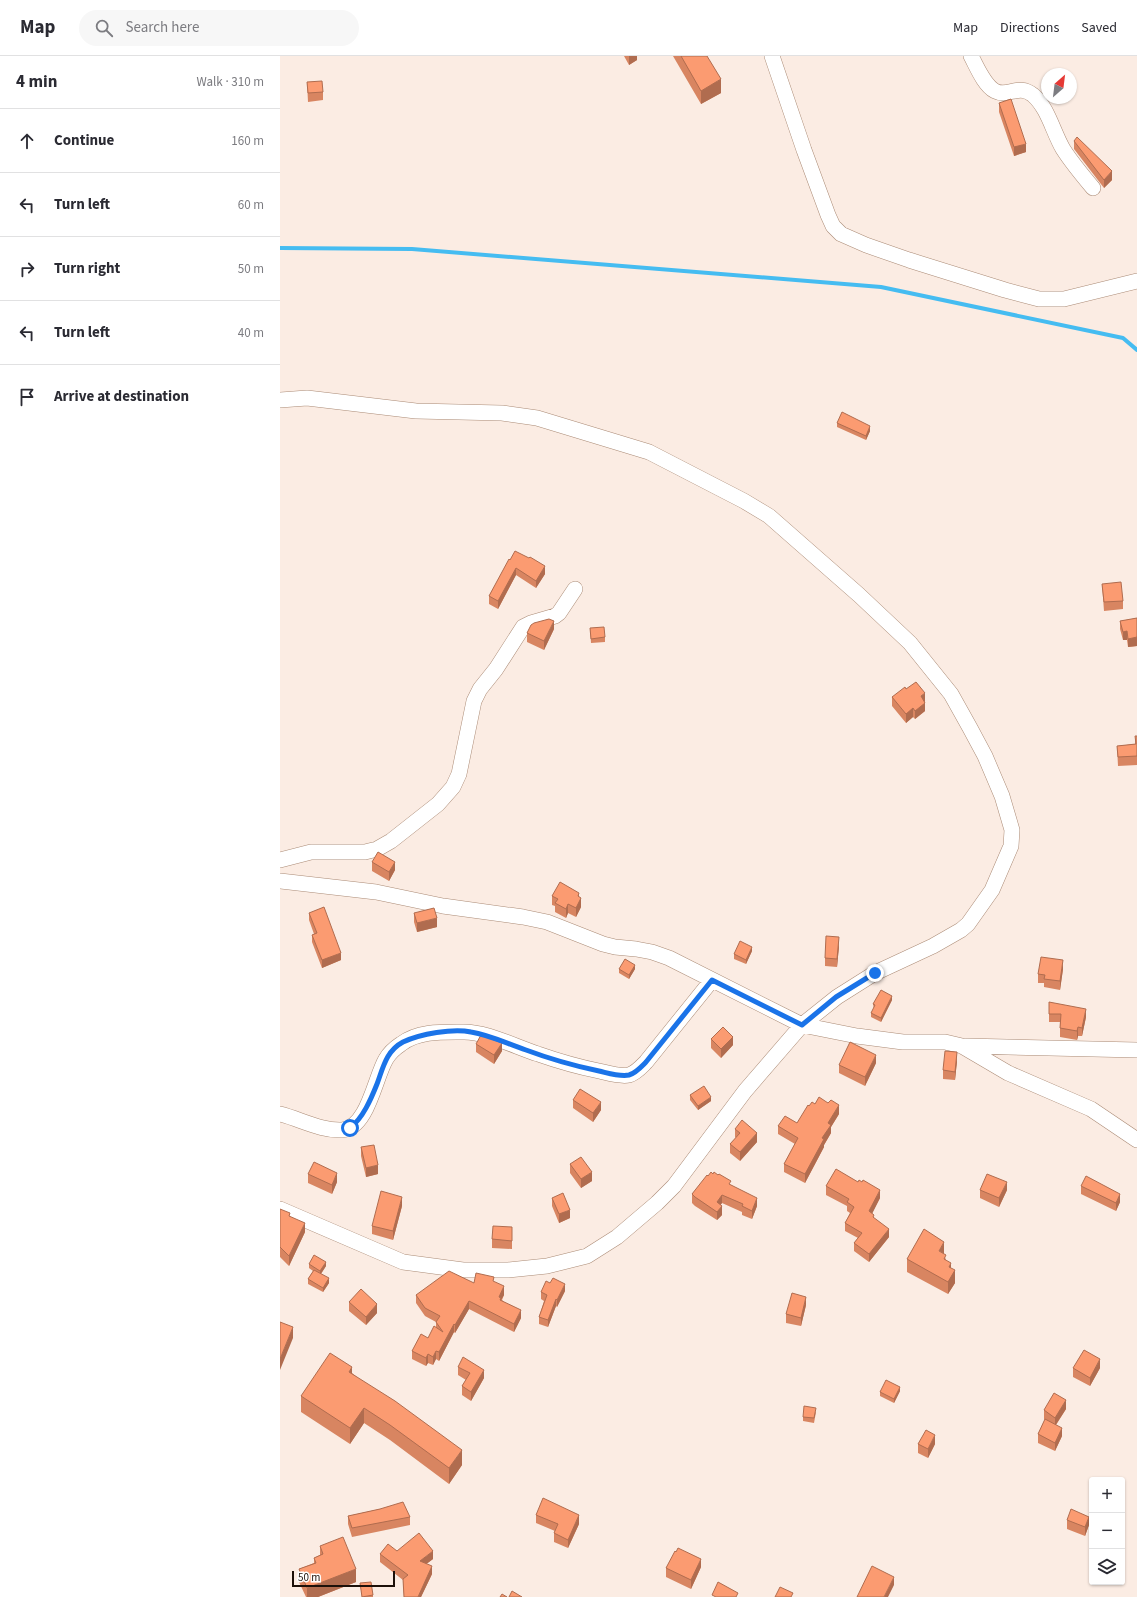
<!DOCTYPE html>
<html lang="en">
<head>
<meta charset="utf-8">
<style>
  :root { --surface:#fff; --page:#f7f7f7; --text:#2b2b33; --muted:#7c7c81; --line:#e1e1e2 }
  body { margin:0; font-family:"Source Sans 3",sans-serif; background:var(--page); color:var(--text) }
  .controls { position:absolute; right:12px; bottom:12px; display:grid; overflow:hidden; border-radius:4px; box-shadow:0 1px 3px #0004 }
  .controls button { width:36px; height:36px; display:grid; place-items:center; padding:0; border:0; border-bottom:1px solid var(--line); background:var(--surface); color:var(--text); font:20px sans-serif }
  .compass { position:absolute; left:761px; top:12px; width:36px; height:36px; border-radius:50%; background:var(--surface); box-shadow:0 1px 3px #0004; rotate:28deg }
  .scale { position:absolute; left:12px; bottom:10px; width:103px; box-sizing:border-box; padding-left:4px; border:2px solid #1c1009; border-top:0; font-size:11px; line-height:14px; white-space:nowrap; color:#1c1009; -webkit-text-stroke:3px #fff; paint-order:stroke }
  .stop { position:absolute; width:12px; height:12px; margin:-9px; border:3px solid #1a73e8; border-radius:50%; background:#fff }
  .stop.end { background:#1a73e8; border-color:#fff; box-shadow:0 1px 4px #0008 }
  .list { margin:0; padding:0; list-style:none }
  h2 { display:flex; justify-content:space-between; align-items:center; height:52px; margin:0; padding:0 16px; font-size:17px }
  h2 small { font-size:13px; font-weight:400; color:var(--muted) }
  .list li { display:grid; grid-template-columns:26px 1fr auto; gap:12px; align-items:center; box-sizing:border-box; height:64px; padding:0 16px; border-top:1px solid var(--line) }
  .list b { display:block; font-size:15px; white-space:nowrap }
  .list em { font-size:13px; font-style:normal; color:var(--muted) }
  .icon { flex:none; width:22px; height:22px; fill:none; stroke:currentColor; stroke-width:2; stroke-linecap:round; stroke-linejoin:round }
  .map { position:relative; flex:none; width:857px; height:1541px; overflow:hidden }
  header { display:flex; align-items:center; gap:24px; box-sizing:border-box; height:56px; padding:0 20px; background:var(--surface); border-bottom:1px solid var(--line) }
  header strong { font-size:19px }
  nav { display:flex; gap:22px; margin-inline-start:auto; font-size:14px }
  .search { width:280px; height:36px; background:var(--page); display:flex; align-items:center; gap:10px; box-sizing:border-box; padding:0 14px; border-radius:22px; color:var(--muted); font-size:15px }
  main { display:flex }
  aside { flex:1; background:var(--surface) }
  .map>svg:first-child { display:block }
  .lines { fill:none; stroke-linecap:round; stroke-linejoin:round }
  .stream { stroke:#45bcf1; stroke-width:4 }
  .minor-casing { stroke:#ab8b76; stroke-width:16 }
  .minor { stroke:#fff; stroke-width:15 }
  .wall { fill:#d88561 }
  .shaded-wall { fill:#b06c4f }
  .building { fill:#fb9b71; stroke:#b06c4f }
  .route { stroke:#1a73e8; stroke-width:5 }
</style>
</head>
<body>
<header>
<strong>Map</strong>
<div class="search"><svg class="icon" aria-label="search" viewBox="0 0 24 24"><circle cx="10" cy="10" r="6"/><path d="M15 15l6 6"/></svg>Search here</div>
<nav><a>Map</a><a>Directions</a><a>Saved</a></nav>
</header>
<main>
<aside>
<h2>4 min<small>Walk · 310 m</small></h2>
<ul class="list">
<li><svg class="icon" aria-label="ahead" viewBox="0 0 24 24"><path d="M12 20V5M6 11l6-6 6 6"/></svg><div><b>Continue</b></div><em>160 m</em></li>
<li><svg class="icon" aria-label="left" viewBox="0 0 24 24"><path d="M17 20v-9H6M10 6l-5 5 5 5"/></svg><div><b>Turn left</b></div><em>60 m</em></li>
<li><svg class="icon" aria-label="right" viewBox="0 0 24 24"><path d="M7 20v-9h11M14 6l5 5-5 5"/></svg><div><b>Turn right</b></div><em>50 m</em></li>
<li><svg class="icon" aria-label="left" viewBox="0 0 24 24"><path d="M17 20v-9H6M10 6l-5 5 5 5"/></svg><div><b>Turn left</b></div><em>40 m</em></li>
<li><svg class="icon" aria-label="arrive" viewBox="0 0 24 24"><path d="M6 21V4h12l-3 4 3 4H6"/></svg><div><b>Arrive at destination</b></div></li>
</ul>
</aside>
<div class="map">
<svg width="857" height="1541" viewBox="0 0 857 1541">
  <rect width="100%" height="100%" fill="#fbece3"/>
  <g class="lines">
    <!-- stream -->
    <path class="stream" d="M0 192 132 193 601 231 843 282 857 294"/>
    <defs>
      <path id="minor" d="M492 0 524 94 548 159 553 170 561 178 586 189 629 204 725 234 759 243H784L857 225
        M691 0C697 11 704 29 715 35 728 42 738 27 753 39 768 52 773 76 783 93 792 107 802 119 813 132
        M0 344 27 342 136 355 222 357 257 362 369 396 464 445 489 460 579 539 630 587 671 638 690 672 705 700 722 740 732 774 731 790 712 834 688 868 681 874 653 890 595 917 557 941 522 969 465 1035 394 1130 377 1147 337 1181 307 1200 267 1210 228 1214H183L123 1206 0 1153
        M0 804 31 796H85L97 793 111 785 158 748 173 731 179 718 194 645 200 633 216 613 243 571 251 567 275 560 279 557 295 533
        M0 825 96 836 163 850 243 861 267 866 323 888 335 891 356 893 372 896 389 902 522 969 577 980 623 986H665L682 990 728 1017 811 1053 857 1084
        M685 990 857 994
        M0 1058C20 1063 41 1075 62 1074 88 1072 95 1021 106 1003 110 996 115 992 121 988 138 975 162 976 182 976 205 975 236 991 258 998 278 1005 299 1011 319 1015 328 1017 340 1021 349 1019 356 1017 361 1011 366 1006L432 924"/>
    </defs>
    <!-- minor casing -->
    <use href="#minor" class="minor-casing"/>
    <!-- minor -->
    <use href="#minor" class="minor"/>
  </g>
  <!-- wall -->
  <path class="wall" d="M344 0H357V4L349 9Z
    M393 0H427L441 37 421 48Z
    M27 26 43 36V44L28 46Z
    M719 47 746 96 734 100 719 56Z
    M794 85 832 124 824 132 794 93Z
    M557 367 590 375 586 384 557 371Z
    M230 504 265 518 256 532 236 519 218 553 209 548V540Z
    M822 528 843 545V553L824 555Z
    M857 562V590L848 591 847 584H843L840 573V565Z
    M310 572 325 581V586L311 587Z
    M274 573 264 594 247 586V577Z
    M626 633 645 645V655L635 663 633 661 626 667 612 650V641Z
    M855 680H857V709L838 710 837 690 855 688Z
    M92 806 115 814 109 825 92 815Z
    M272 840 299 841 301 851 296 861 288 857 286 862 275 856V850L272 849Z
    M29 857 61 904 42 912 32 886V879L34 878 29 864Z
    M134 857 157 871 137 876 134 866Z
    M559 890 557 911 545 910V902Z
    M472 895 466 908 454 903V898Z
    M339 913H355L349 923 339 917Z
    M783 913 780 934 764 931V927H758V918Z
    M612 944 601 966 591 961V957L594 953 593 948Z
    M769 946 806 961 802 980H798L797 984 780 981V966H769Z
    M431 983 453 989 441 1002 431 992Z
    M196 988 222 995 214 1008 196 996Z
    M677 1005 675 1024 663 1023V1014Z
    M596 1007 585 1030 559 1017V1009Z
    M410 1039 431 1045 418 1054 410 1044Z
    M293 1044 321 1054 313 1066 293 1052Z
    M535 1048 559 1058 551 1071V1077L544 1089V1091L525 1127 504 1116V1108L515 1088 498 1078V1070L517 1067Z
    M455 1073 477 1086 460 1105 450 1097V1088L456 1082 455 1081Z
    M81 1091 98 1118 86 1121 81 1100Z
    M290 1108 312 1125 301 1132 290 1117Z
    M28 1118 57 1126 52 1138 28 1127Z
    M428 1120 451 1129 477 1150 472 1163 462 1159V1156L442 1147 440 1149 442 1159 437 1164 415 1150 412 1147V1138Z
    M546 1130 600 1142 592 1157 594 1162 609 1181 589 1206 574 1195V1187L578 1182 565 1175V1167L570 1157 567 1155V1150L546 1139Z
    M801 1130 840 1146 836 1155 801 1138Z
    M700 1134H727L719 1151 700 1142Z
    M272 1142 290 1162 279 1167 272 1150Z
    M122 1150 113 1184 92 1178V1170Z
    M0 1153 10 1160 25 1176 9 1210 0 1201Z
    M232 1180V1193L212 1192V1183Z
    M664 1198 666 1204 671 1212 675 1227 668 1238 627 1216V1203Z
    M29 1208 46 1210 41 1218 49 1227 43 1236 28 1228V1223L33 1215 29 1212Z
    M214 1226 224 1239 222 1244 241 1262 234 1276 189 1253 175 1277 174 1276 159 1305 156 1303 153 1309 148 1307 146 1310 132 1303V1295L148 1282 156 1272V1266L145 1260 136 1247V1239L194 1227Z
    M285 1235 277 1251 276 1250 268 1271 259 1268V1261L264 1245 261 1243V1236Z
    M69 1246 97 1257 86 1269 69 1255Z
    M526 1249 521 1270 506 1267V1258Z
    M178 1311 204 1322 191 1345 182 1339V1330L186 1324 178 1319Z
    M793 1312H820L810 1330 793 1321Z
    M72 1317 182 1409 169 1428 110 1384 84 1367 70 1388 21 1356V1340Z
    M620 1335 614 1347 600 1340V1336Z
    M786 1353 776 1369 782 1380 775 1395 758 1387V1378L765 1364 764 1363V1354Z
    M536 1356 534 1367 523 1365V1361Z
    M638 1388H655L648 1402 638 1397Z
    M100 1453 130 1461V1469L72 1481 68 1468V1460Z
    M256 1459 299 1468 288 1492 274 1486V1477L275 1475 256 1467Z
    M787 1464 809 1469 805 1480 787 1473Z
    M40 1490 76 1526 38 1541H26L19 1526V1513L34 1507V1502L40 1499Z
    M117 1495 153 1503 146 1508 152 1518 141 1541H124L123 1524 100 1506V1498Z
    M396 1496 421 1511 411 1533 386 1521V1512Z
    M80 1527 93 1539V1541H82Z"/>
  <!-- shaded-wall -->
  <path class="shaded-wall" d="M349 0H357V4L349 9Z
    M441 23V37L421 48V35Z
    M746 88V96L734 100V91Z
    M832 115V124L824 132V124Z
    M590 370V375L586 384V380Z
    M265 510V518L256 532V525Z
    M236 512V519L218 553V545Z
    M274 565V573L264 594V585Z
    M847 575V584H843V576Z
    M857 581V590L848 591V583Z
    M645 637V645L641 649V640Z
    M645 647V655L635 663V655Z
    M633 652V661L626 667V658Z
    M115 806V814L109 825V816Z
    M299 837V845L301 842V851L296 861V852L298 840Z
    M288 848V857L286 862V853Z
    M157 862V871L137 876V867Z
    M559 881V890L557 911V903Z
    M472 891V895L466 908V904Z
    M61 897V904L42 912V904Z
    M783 904V913L780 934V925Z
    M355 909V913L349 923V919Z
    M612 940V944L601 966V962Z
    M806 953V961L802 980V972Z
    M798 971V980L797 984V975Z
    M453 981V989L441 1002V993Z
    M222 987V995L214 1008V999Z
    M677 996V1005L675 1024V1016Z
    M596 999V1007L585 1030V1021Z
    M431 1041V1045L418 1054V1050Z
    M321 1046V1054L313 1066V1057Z
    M559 1049V1058L551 1071V1077L544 1089V1091L525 1127V1118L542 1082 548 1067Z
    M477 1077V1086L460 1105V1096Z
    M98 1109V1118L86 1121V1112Z
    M312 1116V1125L301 1132V1123Z
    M57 1117V1126L52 1138V1129Z
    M727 1126V1134L719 1151V1142Z
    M600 1134V1142L589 1164V1155Z
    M840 1138V1146L836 1155V1147Z
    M442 1139V1147L437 1154V1146Z
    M122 1141V1150L113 1184V1175Z
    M477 1142V1150L472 1163V1155Z
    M442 1150V1159L437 1164V1156Z
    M290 1154V1162L279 1167V1158Z
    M25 1167V1176L9 1210V1200Z
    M609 1173V1181L589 1206V1198Z
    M664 1186V1198L659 1195Z
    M46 1206V1210L40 1219V1215Z
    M671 1207V1219L675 1214V1227L668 1238V1226L669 1211Z
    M49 1222V1227L43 1236V1232Z
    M285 1228V1235L277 1251V1244Z
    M224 1230V1239L221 1244V1250L219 1241Z
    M526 1241V1249L521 1270V1262Z
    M276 1243V1250L268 1271V1264Z
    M189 1245V1253L175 1277V1269Z
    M97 1248V1257L86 1269V1261Z
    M241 1254V1262L234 1276V1268Z
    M174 1268V1276L159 1305V1296Z
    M13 1271V1282L0 1314V1303Z
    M156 1295V1303L153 1309V1301Z
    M148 1298V1307L146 1310V1302Z
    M820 1303V1312L810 1330V1322Z
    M72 1311V1326L69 1316Z
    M204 1314V1322L191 1345V1336Z
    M620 1331V1335L614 1347V1343Z
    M786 1344V1353L775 1370V1362Z
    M84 1352V1367L70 1388V1372Z
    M782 1372V1380L775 1395V1387Z
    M655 1379V1388L648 1402V1393Z
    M182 1394V1409L169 1428V1412Z
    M299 1459V1468L288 1492V1484Z
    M809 1461V1469L805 1480V1471Z
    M153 1495V1503L140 1513V1505Z
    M421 1503V1511L411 1533V1524Z
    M152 1510V1518L141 1541H138Z
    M76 1513V1526L38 1541H27V1532Z
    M614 1521V1529L608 1541H604Z"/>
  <!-- building -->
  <path class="building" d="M401 0H427L441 23 421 35Z
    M42 25 43 36 28 37 27 26Z
    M731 43 746 88 734 91 719 47Z
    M797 81 832 115 824 124 794 85Z
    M562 356 590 370 586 380 557 367Z
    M235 495 249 502 250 501 265 510 256 525 236 512 218 545 209 540 229 503 230 504Z
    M841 526 843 545 824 546 822 528Z
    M857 562V581L848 583 847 575 843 576 840 565Z
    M269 563 274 565 264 585 247 577 251 569 254 567Z
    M324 571 325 581 311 583 310 572Z
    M636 626 645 637 641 640 645 647 635 655 633 652 626 658 612 641 625 631 626 633Z
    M855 680H857V700L838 701 837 690 856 688Z
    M98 796 115 806 109 816 92 806Z
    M280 826 299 837 298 840 301 842 296 852 288 848 286 853 275 847 278 843 272 840Z
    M44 851 61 897 42 904 32 879 37 877 29 857Z
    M154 852 157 862 137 867 134 857Z
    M546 880 559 881 557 903 545 902Z
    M460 885 472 891 466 904 454 898Z
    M761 901 783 904 780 925 764 923 765 919 758 918Z
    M345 903 355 909 349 919 339 913Z
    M601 934 612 940 601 962 591 957 595 949 593 948Z
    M769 946 806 953 802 972 798 971 797 975 780 972 781 958H769Z
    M443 971 453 981 441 993 431 983Z
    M201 979 222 987 214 999 196 988Z
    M570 986 596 999 585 1021 559 1009Z
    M665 995 677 996 675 1016 663 1014Z
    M424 1030 431 1041 418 1050 410 1039Z
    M300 1033 321 1046 313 1057 293 1044Z
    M539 1041 548 1047 551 1044 559 1049 548 1067 551 1069 542 1082 544 1083 525 1118 504 1108 518 1082 498 1070 505 1060 517 1067 528 1049 529 1050 532 1046 535 1048Z
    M462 1064 477 1077 460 1096 450 1088 460 1077 455 1073Z
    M94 1089 98 1109 86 1112 81 1091Z
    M301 1101 312 1116 301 1123 290 1108Z
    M34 1106 57 1117 52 1129 28 1118Z
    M556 1113 578 1126 579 1124 582 1126 583 1124 600 1134 589 1155 594 1159 593 1161 609 1173 589 1198 574 1187 582 1177 565 1167 574 1151 567 1146 569 1143 546 1130Z
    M431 1116 433 1118 434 1116 438 1119 439 1118 451 1125 449 1128 477 1142 472 1155 462 1150 463 1148 442 1139 437 1146 442 1150 437 1156 415 1141 412 1138 427 1119 428 1120Z
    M707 1118 727 1126 719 1142 700 1134Z
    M806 1120 840 1138 836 1147 801 1130Z
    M101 1135 122 1141 113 1175 92 1170Z
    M283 1137 290 1154 279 1158 272 1142Z
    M0 1153 10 1157 9 1160 25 1167 9 1200 0 1191Z
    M213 1170 232 1171V1185L212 1183Z
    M644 1173 664 1186 659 1195 666 1199 664 1203 671 1207 669 1211 675 1214 668 1226 627 1203Z
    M34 1199 46 1206 40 1215 29 1208Z
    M34 1214 49 1222 43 1232 28 1223Z
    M169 1215 194 1227 196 1217 214 1221 213 1225 224 1230 219 1241 221 1242 220 1244 241 1254 234 1268 189 1245 175 1269 174 1268 159 1296 156 1295 153 1301 148 1298 146 1302 132 1295 141 1278 148 1282 154 1270 163 1276 156 1266 160 1260 145 1252 136 1239Z
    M273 1222 285 1228 277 1244 276 1243 268 1264 259 1261 267 1239 261 1236 266 1225 270 1227Z
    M81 1233 97 1248 86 1261 69 1246Z
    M512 1237 526 1241 521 1262 506 1258Z
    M0 1266 13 1271 0 1303Z
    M804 1294 820 1303 810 1322 793 1312Z
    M50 1297 72 1311 69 1316 115 1345 182 1394 169 1412 110 1369 84 1352 70 1372 21 1340Z
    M183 1301 204 1314 191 1336 182 1330 190 1317 178 1311Z
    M606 1324 620 1331 614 1343 600 1336Z
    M774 1337 786 1344 775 1362 764 1354Z
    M524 1350 536 1352 534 1362 523 1361Z
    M765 1363 782 1372 775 1387 758 1378Z
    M646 1374 655 1379 648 1393 638 1388Z
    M263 1442 299 1459 288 1484 274 1477 278 1468 256 1459Z
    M123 1446 130 1461 72 1472 68 1460 100 1453Z
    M791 1453 809 1461 805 1471 787 1464Z
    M139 1477 153 1495 140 1505 152 1510 138 1541H124L123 1523 128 1519 100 1498 108 1488 117 1495Z
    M63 1481 76 1513 27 1532 19 1513 36 1507 34 1502 43 1498 40 1490Z
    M398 1492 421 1503 411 1524 386 1512 395 1495 396 1496Z
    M592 1510 614 1521 604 1541H577Z
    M91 1526 93 1539 82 1541 80 1527Z
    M438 1526 458 1537 456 1541H436L432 1539Z
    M500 1531 513 1537 511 1541H495Z
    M232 1535 242 1541H229Z
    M222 1538 227 1541H220Z"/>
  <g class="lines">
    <!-- route -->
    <path class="route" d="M70 1072C83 1062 91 1043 97 1028 103 1012 106 995 123 986 140 978 173 972 191 976 210 979 228 988 246 994 270 1003 295 1010 319 1015 328 1017 340 1021 349 1019 356 1017 361 1011 366 1006L432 924 522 969 556 941 595 917"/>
  </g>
</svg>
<div class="controls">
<button>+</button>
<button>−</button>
<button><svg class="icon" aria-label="layers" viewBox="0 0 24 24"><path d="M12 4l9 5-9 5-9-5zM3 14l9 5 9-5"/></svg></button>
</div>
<svg class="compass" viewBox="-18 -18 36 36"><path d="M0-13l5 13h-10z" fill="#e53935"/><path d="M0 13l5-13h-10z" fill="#7c7c81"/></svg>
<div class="scale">50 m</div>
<div class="stop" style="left:70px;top:1072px"></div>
<div class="stop end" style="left:595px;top:917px"></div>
</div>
</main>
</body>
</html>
